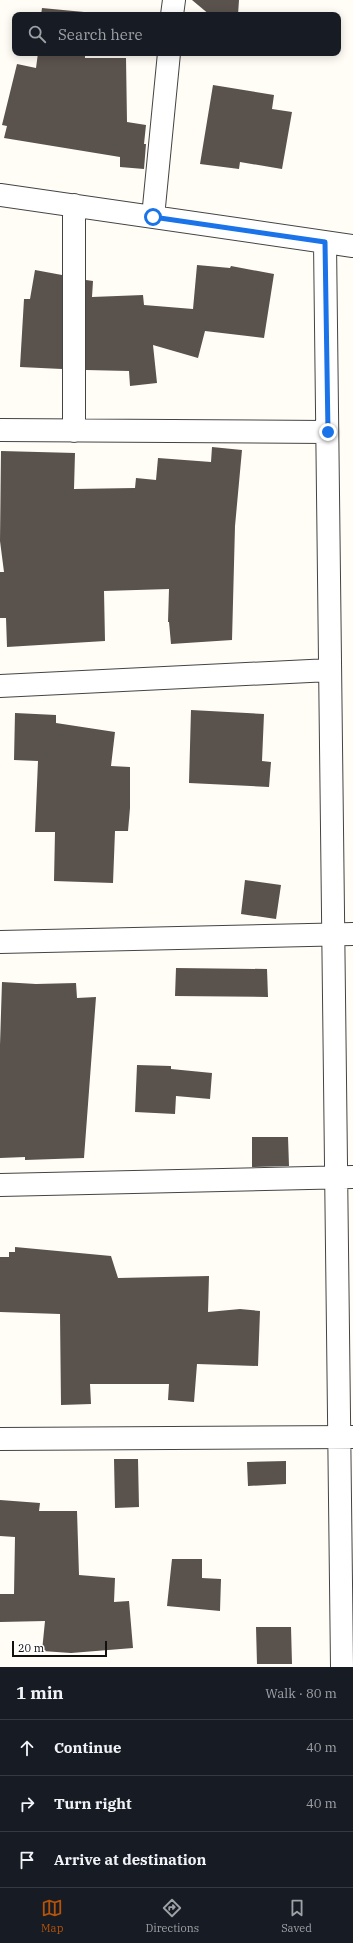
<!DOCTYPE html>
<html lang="en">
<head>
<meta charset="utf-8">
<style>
  :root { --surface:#171b24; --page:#20242c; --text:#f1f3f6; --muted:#9ea1a6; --line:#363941; --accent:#b45309 }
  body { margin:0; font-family:"IBM Plex Serif",serif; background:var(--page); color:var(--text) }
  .scale { position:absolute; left:12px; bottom:10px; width:95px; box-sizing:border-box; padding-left:4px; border:2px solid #111; border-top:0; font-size:11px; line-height:14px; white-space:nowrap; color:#111; -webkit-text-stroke:3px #fff; paint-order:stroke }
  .stop { position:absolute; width:12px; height:12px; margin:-9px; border:3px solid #1a73e8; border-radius:50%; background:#fff }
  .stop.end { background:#1a73e8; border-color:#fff; box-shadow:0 1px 4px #0008 }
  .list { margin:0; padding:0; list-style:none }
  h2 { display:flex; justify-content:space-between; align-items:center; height:52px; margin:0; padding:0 16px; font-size:17px }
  h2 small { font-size:13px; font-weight:400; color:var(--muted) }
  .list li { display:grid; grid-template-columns:26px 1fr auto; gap:12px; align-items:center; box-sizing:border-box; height:56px; padding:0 16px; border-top:1px solid var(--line) }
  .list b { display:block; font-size:15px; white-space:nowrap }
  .list em { font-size:13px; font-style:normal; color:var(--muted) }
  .icon { flex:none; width:22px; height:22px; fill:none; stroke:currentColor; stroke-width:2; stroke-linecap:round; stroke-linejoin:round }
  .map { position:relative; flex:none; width:353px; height:1667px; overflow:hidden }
  .search { position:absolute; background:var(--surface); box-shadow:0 2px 10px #0003; left:12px; right:12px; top:12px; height:44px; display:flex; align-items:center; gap:10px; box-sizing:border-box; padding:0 14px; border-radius:8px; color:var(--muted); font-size:15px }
  .sheet { height:220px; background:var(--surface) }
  nav { display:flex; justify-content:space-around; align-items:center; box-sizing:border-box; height:56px; border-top:1px solid var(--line); background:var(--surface); font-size:11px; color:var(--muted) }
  nav a { display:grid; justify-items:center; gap:2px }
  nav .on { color:var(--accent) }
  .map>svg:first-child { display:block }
  .building { fill:#5a524d }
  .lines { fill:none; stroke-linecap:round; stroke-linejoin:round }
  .minor-casing { stroke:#444; stroke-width:24 }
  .minor { stroke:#fff; stroke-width:22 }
  .route { stroke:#1a73e8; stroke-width:5 }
</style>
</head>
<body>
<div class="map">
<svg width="353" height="1667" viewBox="0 0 353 1667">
  <rect width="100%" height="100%" fill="#fffdf5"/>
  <!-- building -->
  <path class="building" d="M192 0H239L238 15H210Z
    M42 8 84 12 85 15H41Z
    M38 53H85V58H126L127 122 146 125 144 144H146L144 169 120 167V157L4 138 7 126 2 125 17 64 36 68Z
    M213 85 274 95 272 109 292 112 282 169 240 162 239 169 200 164Z
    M197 265 230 268 231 266 274 274 264 338 205 331 198 358 153 345 157 383 130 386 129 371 86 370V280L93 281 92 297 143 295 144 305 193 309Z
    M35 270 62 275V369L20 367 24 299H30Z
    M212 447 242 450 235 526 232 640 171 644 169 622H168L169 589 104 591 105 641 7 647 6 618H0V572H4L0 541 1 451 75 453 74 489 135 488 136 478 156 480 158 458 211 462Z
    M191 710 264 714 262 761 271 762 269 787 189 783Z
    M15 713 56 715V723L115 732 111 766 130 767V808L128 831H115L113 883 54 881 55 832H35L38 761 14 760Z
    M245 880 281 885 276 919 241 914Z
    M176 968 267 969 268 997 175 996Z
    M2 982 36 984 76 983 77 998 96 997 84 1158 25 1160V1157L0 1158V1045Z
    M137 1065 171 1066V1069L212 1073 210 1099 176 1096 175 1114 135 1112Z
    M252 1137H288L289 1166 252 1167Z
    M15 1247 111 1256 118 1278 209 1276 208 1312 240 1309 260 1311 258 1366 197 1364 194 1402 168 1400 169 1384H90L91 1404 61 1405 60 1314 0 1312V1257H9V1252H15Z
    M114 1459H138L139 1507 115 1508Z
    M286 1461V1484L248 1486 247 1462Z
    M0 1500 40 1503 39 1511H77L79 1575 115 1578 114 1602 129 1601 133 1648 71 1653 42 1651 45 1621 0 1622V1594H14L15 1537 0 1536Z
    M172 1559H202V1578L221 1579 220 1611 167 1606Z
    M256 1627H291L292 1664H257Z"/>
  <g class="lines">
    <defs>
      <path id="minor" d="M172 15 174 0
        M0 195 353 246
        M74 205V431
        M153 217 169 53
        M325 242 342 1667
        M0 430 327 432
        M0 686 330 670
        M0 942 353 934
        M0 1185 353 1177
        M0 1439 353 1437"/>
    </defs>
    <!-- minor casing -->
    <use href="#minor" class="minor-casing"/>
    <!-- minor -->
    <use href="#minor" class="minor"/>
  </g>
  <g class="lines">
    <!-- route -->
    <path class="route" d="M153 217 325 242 328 432"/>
  </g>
</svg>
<div class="scale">20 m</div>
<div class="stop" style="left:153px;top:217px"></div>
<div class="stop end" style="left:328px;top:432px"></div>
<div class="search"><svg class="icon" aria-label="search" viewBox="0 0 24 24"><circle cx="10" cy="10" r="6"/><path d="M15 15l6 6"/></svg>Search here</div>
</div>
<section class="sheet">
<h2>1 min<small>Walk · 80 m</small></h2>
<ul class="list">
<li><svg class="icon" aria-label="ahead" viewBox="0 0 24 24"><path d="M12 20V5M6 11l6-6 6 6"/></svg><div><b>Continue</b></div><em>40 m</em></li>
<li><svg class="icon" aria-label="right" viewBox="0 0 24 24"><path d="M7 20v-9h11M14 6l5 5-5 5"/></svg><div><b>Turn right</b></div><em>40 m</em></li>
<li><svg class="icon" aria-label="arrive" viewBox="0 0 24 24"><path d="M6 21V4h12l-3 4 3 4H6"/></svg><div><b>Arrive at destination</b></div></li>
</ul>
</section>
<nav>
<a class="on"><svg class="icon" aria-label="map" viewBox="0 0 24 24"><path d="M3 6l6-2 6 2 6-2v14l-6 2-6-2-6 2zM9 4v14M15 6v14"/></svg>Map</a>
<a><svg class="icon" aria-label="directions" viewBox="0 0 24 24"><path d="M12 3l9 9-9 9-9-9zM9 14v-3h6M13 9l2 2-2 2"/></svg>Directions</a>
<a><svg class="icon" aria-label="saved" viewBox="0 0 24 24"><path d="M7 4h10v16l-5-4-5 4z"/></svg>Saved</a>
</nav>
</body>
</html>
